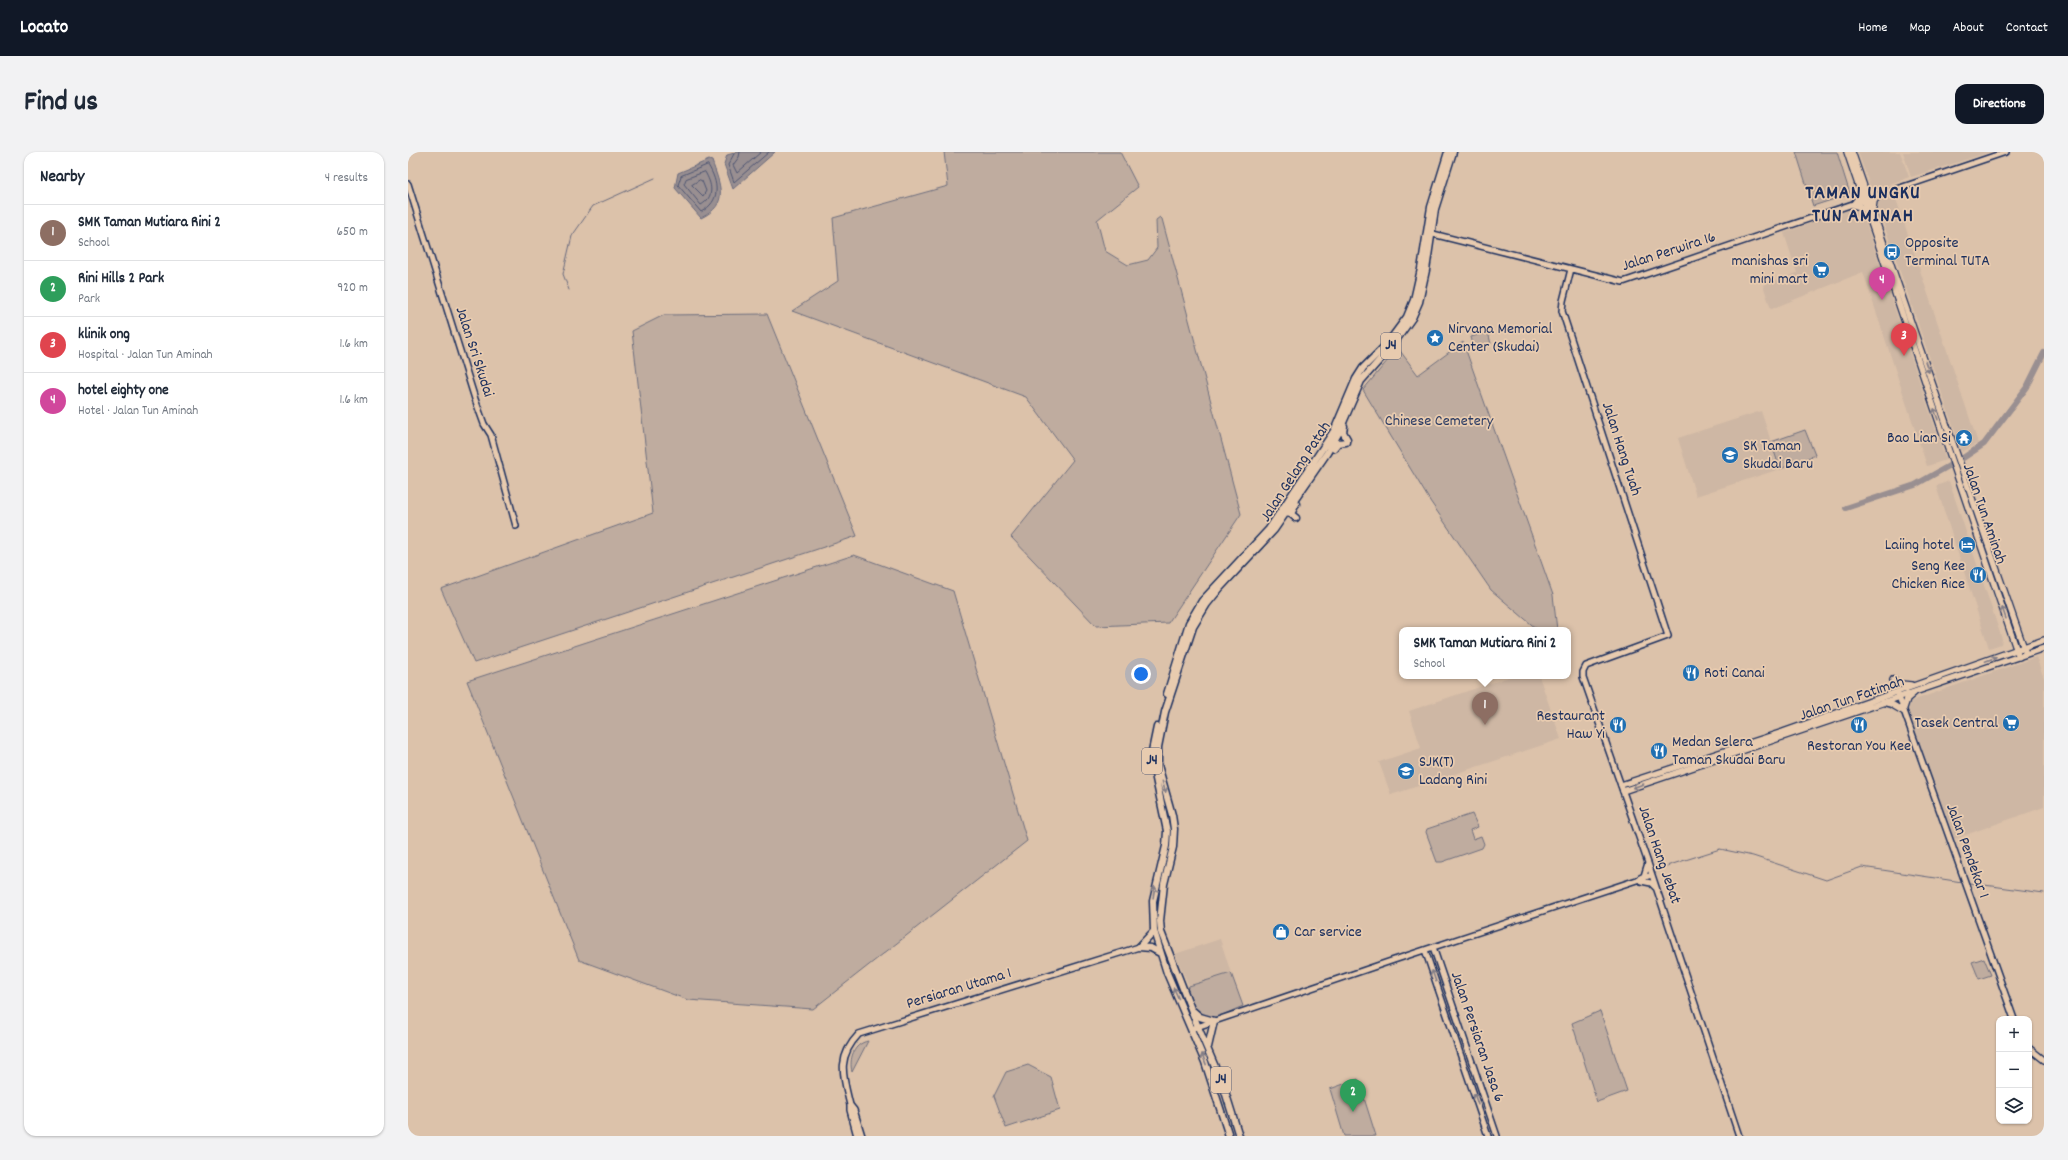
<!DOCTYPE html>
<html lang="en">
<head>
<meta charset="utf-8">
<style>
  :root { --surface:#fff; --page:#f2f2f3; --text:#1f2937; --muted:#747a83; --line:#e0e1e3; --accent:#111827 }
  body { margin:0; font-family:Dekko,sans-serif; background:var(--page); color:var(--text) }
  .controls { position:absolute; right:12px; bottom:12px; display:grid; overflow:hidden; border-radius:8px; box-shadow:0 1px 3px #0004 }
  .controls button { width:36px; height:36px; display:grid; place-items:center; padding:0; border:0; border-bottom:1px solid var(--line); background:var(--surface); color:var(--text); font:20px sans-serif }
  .you { position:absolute; left:733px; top:522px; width:14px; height:14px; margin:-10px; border:3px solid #fff; border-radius:50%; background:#1a73e8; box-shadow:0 0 0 6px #1a73e833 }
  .badge { display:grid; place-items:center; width:26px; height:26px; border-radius:50%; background:var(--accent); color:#fff; font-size:13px; font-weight:700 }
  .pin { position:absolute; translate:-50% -33px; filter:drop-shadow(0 1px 2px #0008) }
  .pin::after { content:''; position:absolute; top:21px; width:14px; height:12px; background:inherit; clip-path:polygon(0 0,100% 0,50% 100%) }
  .popup { position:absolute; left:991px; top:475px; width:172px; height:52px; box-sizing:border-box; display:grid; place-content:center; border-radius:8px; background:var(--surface); filter:drop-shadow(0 1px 3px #0005); font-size:13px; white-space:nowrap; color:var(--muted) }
  .popup b { font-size:15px; color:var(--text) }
  .popup::after { content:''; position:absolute; left:50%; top:100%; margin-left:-8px; border:8px solid transparent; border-top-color:var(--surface) }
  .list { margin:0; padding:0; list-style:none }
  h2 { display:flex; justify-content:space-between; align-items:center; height:52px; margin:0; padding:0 16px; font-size:17px }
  h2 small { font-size:13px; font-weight:400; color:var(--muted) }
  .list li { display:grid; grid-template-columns:26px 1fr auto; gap:12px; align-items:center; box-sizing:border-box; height:56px; padding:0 16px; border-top:1px solid var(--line) }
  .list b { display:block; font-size:15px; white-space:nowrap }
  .list p { margin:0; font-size:13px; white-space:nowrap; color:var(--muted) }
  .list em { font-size:13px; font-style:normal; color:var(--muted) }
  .icon { flex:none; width:22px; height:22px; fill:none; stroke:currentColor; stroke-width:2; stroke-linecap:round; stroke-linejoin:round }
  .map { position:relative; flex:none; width:1636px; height:984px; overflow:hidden; border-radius:12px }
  header { display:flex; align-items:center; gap:24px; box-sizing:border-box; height:56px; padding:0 20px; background:var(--accent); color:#fff }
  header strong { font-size:19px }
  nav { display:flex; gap:22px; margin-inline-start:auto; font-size:14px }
  .intro { display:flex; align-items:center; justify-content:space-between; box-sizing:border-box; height:96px; padding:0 24px }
  h1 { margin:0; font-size:28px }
  .button { padding:10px 18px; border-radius:12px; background:var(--accent); color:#fff; font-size:14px; font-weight:700 }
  main { display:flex; gap:24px; padding:0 24px }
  aside { flex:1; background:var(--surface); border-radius:12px; box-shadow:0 1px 3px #0004 }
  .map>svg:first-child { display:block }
  .built { fill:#ceb7a4 }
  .green { fill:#bfac9f; stroke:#6d6e7e }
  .water { fill:#998f91; stroke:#67697d }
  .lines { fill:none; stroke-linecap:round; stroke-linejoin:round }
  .shore { stroke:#4d5572; stroke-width:1 }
  .stream { stroke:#67697d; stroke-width:1 }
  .river { stroke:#998f91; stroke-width:6 }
  .tertiary-casing { stroke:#1b2f5e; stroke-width:8 }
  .secondary-casing { stroke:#1b2f5e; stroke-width:8 }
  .primary-casing { stroke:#1b2f5e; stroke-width:9 }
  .tertiary { stroke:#e8cbaf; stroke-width:5 }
  .secondary { stroke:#e8cbaf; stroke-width:5.5 }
  .primary { stroke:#e8cbaf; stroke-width:6 }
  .oneway { stroke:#827d86 }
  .labels { text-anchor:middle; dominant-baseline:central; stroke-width:3.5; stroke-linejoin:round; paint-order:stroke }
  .shield { fill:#e8cbaf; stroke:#585e76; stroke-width:1 }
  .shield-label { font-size:15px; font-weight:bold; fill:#1b2f5e }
  .poi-label { font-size:16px; fill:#1b2f5e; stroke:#e8cbaf; text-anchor:start }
  .street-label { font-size:16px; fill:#1b2f5e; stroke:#e8cbaf }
  .park-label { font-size:16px; fill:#2b3c64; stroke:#e8cbaf }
  .district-label { font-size:20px; font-weight:bold; letter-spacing:1px; fill:#1b2f5e; stroke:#e8cbaf }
</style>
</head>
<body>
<header>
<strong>Locato</strong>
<nav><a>Home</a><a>Map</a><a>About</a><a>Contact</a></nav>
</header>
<div class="intro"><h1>Find us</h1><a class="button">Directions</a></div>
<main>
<aside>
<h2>Nearby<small>4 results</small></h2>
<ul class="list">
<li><span class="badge" style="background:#8d6e63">1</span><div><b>SMK Taman Mutiara Rini 2</b><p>School</p></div><em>650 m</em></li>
<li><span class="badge" style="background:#2e9e5b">2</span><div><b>Rini Hills 2 Park</b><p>Park</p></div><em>920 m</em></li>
<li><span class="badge" style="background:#e0444e">3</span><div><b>klinik ong</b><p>Hospital · Jalan Tun Aminah</p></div><em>1.6 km</em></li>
<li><span class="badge" style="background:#d1479c">4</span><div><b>hotel eighty one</b><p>Hotel · Jalan Tun Aminah</p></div><em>1.6 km</em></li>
</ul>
</aside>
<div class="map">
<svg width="1636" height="984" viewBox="0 0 1636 984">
  <rect width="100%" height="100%" fill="#dcc2aa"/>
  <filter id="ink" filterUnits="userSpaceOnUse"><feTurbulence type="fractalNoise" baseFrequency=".025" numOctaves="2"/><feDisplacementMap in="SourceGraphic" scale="8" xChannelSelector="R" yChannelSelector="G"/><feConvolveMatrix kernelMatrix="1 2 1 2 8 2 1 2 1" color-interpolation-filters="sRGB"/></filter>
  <g filter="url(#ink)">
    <!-- built -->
    <path class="built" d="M1450 0H1492L1501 25 1469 37 1462 34Z
      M1495 0H1582L1503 25Z
      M1486 41 1570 291 1554 300 1470 55 1471 49Z
      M1447 55 1454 60 1538 308 1519 314 1455 120 1363 157 1355 133 1389 121 1376 81Z
      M1353 259 1372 317 1288 344 1270 286Z
      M1541 329 1594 487 1593 492 1581 496 1528 334Z
      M1628 505 1636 526V655L1546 687 1498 555 1501 550Z
      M1104 524H1131L1153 587 983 643 971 610 1013 596 1001 559Z
      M812 787 823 821 781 834 767 802Z"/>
    <!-- green -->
    <path class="green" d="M536 0H712L730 35 689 68 697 99 720 113 740 108 749 96 748 68 752 65 754 67 833 362 760 471 688 474 603 385 665 308 618 245 384 159 430 129 425 66 540 34Z
      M1388 0H1429L1442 42 1405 54Z
      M359 162 449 384 66 511 33 437 245 361 224 179 256 163Z
      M1080 180 1083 192 1066 196 1063 185Z
      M1055 190 1145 443 1149 478H1130L1083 438 1022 349 955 238 990 196 1010 223Z
      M1397 278 1407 303 1372 317 1363 290Z
      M446 403 545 439 619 689 405 857 280 848 171 808 59 529Z
      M1064 662 1070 675 1062 678 1065 687 1073 684 1076 692 1074 696 1034 710H1029L1018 680 1019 677Z
      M1576 806 1583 823 1571 827 1564 810Z
      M823 821 835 854 805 867 786 857 779 837 781 834Z
      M1192 859 1219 939 1189 950 1164 871Z
      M460 889 444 920C441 907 445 892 460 889Z
      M620 913 643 925 652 958 598 976 586 944 598 920Z
      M950 927 968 984H936L922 937Z"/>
    <!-- water -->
    <path class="water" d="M330 0H367L325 37 316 12 319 3Z
      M301 8 304 9C312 33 322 52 293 66L267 36 270 21Z"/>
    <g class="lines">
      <!-- shore -->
      <path class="shore" d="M327 0 320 13 326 30 361 0
        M332 0 331 5 325 13 329 21 353 0
        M300 13C311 31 313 49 293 60L270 33 273 24Z
        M297 20C304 32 307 45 293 53L276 32 278 27Z
        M292 28 294 29 298 39 295 44 284 33Z"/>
      <!-- stream -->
      <path class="stream" d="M161 138 155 122 164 84 185 54 247 26
        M1249 717 1312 697 1345 704 1418 728 1454 715 1554 730
        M1561 731 1636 741"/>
      <!-- river -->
      <path class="river" d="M1438 356 1507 333 1555 306 1576 292 1619 235 1636 201"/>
      <defs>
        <path id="tertiary" d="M0 32 67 247 76 272 83 283 108 374
          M1021 81 1215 130 1598 0
          M1163 117 1155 149 1154 159 1260 484 1178 514 1175 520V525L1240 711 1331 984
          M1490 542 1606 867
          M1232 726 1236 724 1240 711
          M1233 729 1243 731 1248 736
          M1025 795 1089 984
          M1017 798 1080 984
          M783 877 986 808 1244 723
          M1621 896 1636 908
          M442 953 446 958 454 984
          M449 984 442 958V953C435 924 428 906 451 882L731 795"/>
        <path id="secondary" d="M1439 0 1611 505
          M1444 0 1618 502
          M1452 37 1450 46 1445 53 1453 55 1460 61
          M1458 38 1470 44 1466 49 1465 56
          M1485 528 1493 532 1503 533
          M1475 550 1483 552 1495 559 1499 547 1506 541
          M1213 633 1375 580 1636 488
          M1215 639 1636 496"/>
        <path id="primary" d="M936 274 935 280 939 287
          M926 296 930 291 938 290
          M888 366 883 362 888 352
          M759 542 781 471 794 449 861 377 926 279 948 227 955 216 979 192 999 165 1006 148 1013 117 1023 55 1040 0
          M749 575 744 599V608L759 679 758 694 745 749 746 779 759 821 797 910 821 984
          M731 795 746 779
          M731 795 743 796 752 801
          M785 859 792 865 806 869 800 895
          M831 984 816 936 790 875 753 780 752 769 756 732 765 695 766 677 764 663 750 613V595L757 560 785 475 799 452 812 436 866 378 919 301 930 282 953 229 984 194 1004 166 1011 150 1018 118 1027 57 1045 0"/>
      </defs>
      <!-- tertiary casing -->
      <use href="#tertiary" class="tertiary-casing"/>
      <!-- secondary casing -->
      <use href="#secondary" class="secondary-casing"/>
      <!-- primary casing -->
      <use href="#primary" class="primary-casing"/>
      <!-- tertiary -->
      <use href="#tertiary" class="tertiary"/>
      <!-- secondary -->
      <use href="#secondary" class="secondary"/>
      <!-- primary -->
      <use href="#primary" class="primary"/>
    </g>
    <!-- one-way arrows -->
    <defs><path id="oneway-shaft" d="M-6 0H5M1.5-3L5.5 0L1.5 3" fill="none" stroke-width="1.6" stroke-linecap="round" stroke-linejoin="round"/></defs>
    <g class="oneway">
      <use href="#oneway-shaft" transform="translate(1519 215) rotate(71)"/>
      <use href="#oneway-shaft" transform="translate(1528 262) rotate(-109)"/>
      <use href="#oneway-shaft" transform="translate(1596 461) rotate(-109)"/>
      <use href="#oneway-shaft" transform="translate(1583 507) rotate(-21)"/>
      <use href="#oneway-shaft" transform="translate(1230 634) rotate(161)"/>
      <use href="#oneway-shaft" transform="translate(756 635) rotate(74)"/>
      <use href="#oneway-shaft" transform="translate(746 740) rotate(-81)"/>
      <use href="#oneway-shaft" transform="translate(1026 824) rotate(-109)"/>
      <use href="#oneway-shaft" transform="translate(768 841) rotate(-114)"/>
      <use href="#oneway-shaft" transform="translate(796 907) rotate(-111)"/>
      <use href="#oneway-shaft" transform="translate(1068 947) rotate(-109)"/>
    </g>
  </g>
  <!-- icons -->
  <defs>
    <symbol id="bus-disc" viewBox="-11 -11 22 22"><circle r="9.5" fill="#1f6fb2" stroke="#e8cbaf"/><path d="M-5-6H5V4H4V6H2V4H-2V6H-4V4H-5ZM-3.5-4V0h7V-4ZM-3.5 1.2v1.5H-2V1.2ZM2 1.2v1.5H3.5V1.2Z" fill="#fff"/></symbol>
    <symbol id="supermarket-disc" viewBox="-11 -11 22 22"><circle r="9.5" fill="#1f6fb2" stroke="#e8cbaf"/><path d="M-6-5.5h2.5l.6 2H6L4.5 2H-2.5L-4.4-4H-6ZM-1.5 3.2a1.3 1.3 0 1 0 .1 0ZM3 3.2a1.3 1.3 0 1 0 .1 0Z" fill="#fff"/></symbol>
    <symbol id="sight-disc" viewBox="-11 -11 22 22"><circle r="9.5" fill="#1f6fb2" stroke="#e8cbaf"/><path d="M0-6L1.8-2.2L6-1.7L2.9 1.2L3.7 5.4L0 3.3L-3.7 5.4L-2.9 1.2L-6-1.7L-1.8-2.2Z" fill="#fff"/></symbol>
    <symbol id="temple-disc" viewBox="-11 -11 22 22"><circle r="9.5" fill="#1f6fb2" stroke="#e8cbaf"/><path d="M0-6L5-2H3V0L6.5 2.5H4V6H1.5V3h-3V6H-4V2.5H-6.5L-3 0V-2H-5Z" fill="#fff"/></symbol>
    <symbol id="school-disc" viewBox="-11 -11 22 22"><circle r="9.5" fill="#1f6fb2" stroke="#e8cbaf"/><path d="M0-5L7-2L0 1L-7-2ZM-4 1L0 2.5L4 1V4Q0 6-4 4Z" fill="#fff"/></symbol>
    <symbol id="hotel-disc" viewBox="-11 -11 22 22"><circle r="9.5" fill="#1f6fb2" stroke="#e8cbaf"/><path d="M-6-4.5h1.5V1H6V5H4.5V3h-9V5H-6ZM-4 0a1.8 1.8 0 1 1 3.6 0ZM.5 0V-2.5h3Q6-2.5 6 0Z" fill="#fff"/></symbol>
    <symbol id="restaurant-disc" viewBox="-11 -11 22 22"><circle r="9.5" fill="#1f6fb2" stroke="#e8cbaf"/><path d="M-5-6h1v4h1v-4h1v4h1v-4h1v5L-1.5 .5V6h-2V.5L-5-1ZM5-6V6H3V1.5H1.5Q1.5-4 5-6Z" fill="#fff"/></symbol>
    <symbol id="shop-disc" viewBox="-11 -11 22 22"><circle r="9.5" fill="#1f6fb2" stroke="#e8cbaf"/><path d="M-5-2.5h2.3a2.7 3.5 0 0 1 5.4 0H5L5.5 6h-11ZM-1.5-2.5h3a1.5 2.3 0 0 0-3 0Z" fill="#fff"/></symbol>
  </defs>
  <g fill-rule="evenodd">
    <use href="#bus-disc" x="1474" y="90" width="20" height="20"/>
    <use href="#supermarket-disc" x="1403" y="108" width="20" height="20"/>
    <use href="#sight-disc" x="1017" y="176" width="20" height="20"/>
    <use href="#temple-disc" x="1546" y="276" width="20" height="20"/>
    <use href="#school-disc" x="1312" y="293" width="20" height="20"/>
    <use href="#hotel-disc" x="1549" y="383" width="20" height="20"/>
    <use href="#restaurant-disc" x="1560" y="413" width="20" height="20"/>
    <use href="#restaurant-disc" x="1273" y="511" width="20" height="20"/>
    <use href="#supermarket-disc" x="1593" y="561" width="20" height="20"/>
    <use href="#restaurant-disc" x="1200" y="563" width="20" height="20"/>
    <use href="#restaurant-disc" x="1441" y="563" width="20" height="20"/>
    <use href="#restaurant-disc" x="1241" y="589" width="20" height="20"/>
    <use href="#school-disc" x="988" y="609" width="20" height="20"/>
    <use href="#shop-disc" x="863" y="770" width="20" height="20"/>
  </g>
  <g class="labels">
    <!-- shield labels -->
    <g class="shield">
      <rect x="973" y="181" width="20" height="26" rx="3"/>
      <rect x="734" y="596" width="20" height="26" rx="3"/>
      <rect x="803" y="915" width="20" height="26" rx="3"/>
    </g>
    <g class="shield-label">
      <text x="983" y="194">J4</text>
      <text x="744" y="609">J4</text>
      <text x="813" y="928">J4</text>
    </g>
    <!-- poi labels -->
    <g class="poi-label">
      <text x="1497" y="91">Opposite<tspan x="1497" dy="18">Terminal TUTA</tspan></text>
      <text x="1400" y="109" text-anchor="end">manishas sri<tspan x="1400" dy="18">mini mart</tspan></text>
      <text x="1040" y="177">Nirvana Memorial<tspan x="1040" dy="18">Center (Skudai)</tspan></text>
      <text x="1543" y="286" text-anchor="end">Bao Lian Si</text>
      <text x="1335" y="294">SK Taman<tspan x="1335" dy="18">Skudai Baru</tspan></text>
      <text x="1546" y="393" text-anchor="end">Laiing hotel</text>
      <text x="1557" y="414" text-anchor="end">Seng Kee<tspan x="1557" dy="18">Chicken Rice</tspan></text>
      <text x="1296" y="521">Roti Canai</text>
      <text x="1197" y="564" text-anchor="end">Restaurant<tspan x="1197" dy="18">Haw Yi</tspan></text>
      <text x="1590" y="571" text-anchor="end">Tasek Central</text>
      <text x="1264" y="590">Medan Selera<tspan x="1264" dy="18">Taman Skudai Baru</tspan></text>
      <text x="1451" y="594" text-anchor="middle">Restoran You Kee</text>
      <text x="1011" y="610">SJK(T)<tspan x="1011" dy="18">Ladang Rini</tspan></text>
      <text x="886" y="780">Car service</text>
    </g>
    <!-- street labels -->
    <g class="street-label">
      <text transform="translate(1261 100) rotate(-18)">Jalan Perwira 16</text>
      <text transform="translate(66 200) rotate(72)">Jalan Sri Skudai</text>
      <text transform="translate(1213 297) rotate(72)">Jalan Hang Tuah</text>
      <text transform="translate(888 320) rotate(-57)">Jalan Gelang Patah</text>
      <text transform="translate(1576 362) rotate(71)">Jalan Tun Aminah</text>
      <text transform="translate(1444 547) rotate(-19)">Jalan Tun Fatimah</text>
      <text transform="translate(1559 699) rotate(70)">Jalan Pendekar 1</text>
      <text transform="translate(1251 703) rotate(71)">Jalan Hang Jebat</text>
      <text transform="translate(551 837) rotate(-17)">Persiaran Utama 1</text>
      <text transform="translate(1069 885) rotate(71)">Jalan Persiaran Jasa 6</text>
    </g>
    <!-- park labels -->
    <g class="park-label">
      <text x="1031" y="269">Chinese Cemetery</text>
    </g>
    <!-- district labels -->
    <g class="district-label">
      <text x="1455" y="42">TAMAN UNGKU<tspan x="1455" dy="23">TUN AMINAH</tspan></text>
    </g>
  </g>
</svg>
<div class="controls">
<button>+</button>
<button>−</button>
<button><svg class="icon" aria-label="layers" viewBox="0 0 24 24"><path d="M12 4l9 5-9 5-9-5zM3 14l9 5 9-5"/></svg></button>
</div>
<div class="you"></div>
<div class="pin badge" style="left:1077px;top:573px;background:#8d6e63">1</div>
<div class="popup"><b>SMK Taman Mutiara Rini 2</b>School</div>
<div class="pin badge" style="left:945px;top:960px;background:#2e9e5b">2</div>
<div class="pin badge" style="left:1496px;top:204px;background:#e0444e">3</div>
<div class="pin badge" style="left:1474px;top:148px;background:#d1479c">4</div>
</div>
</main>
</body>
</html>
